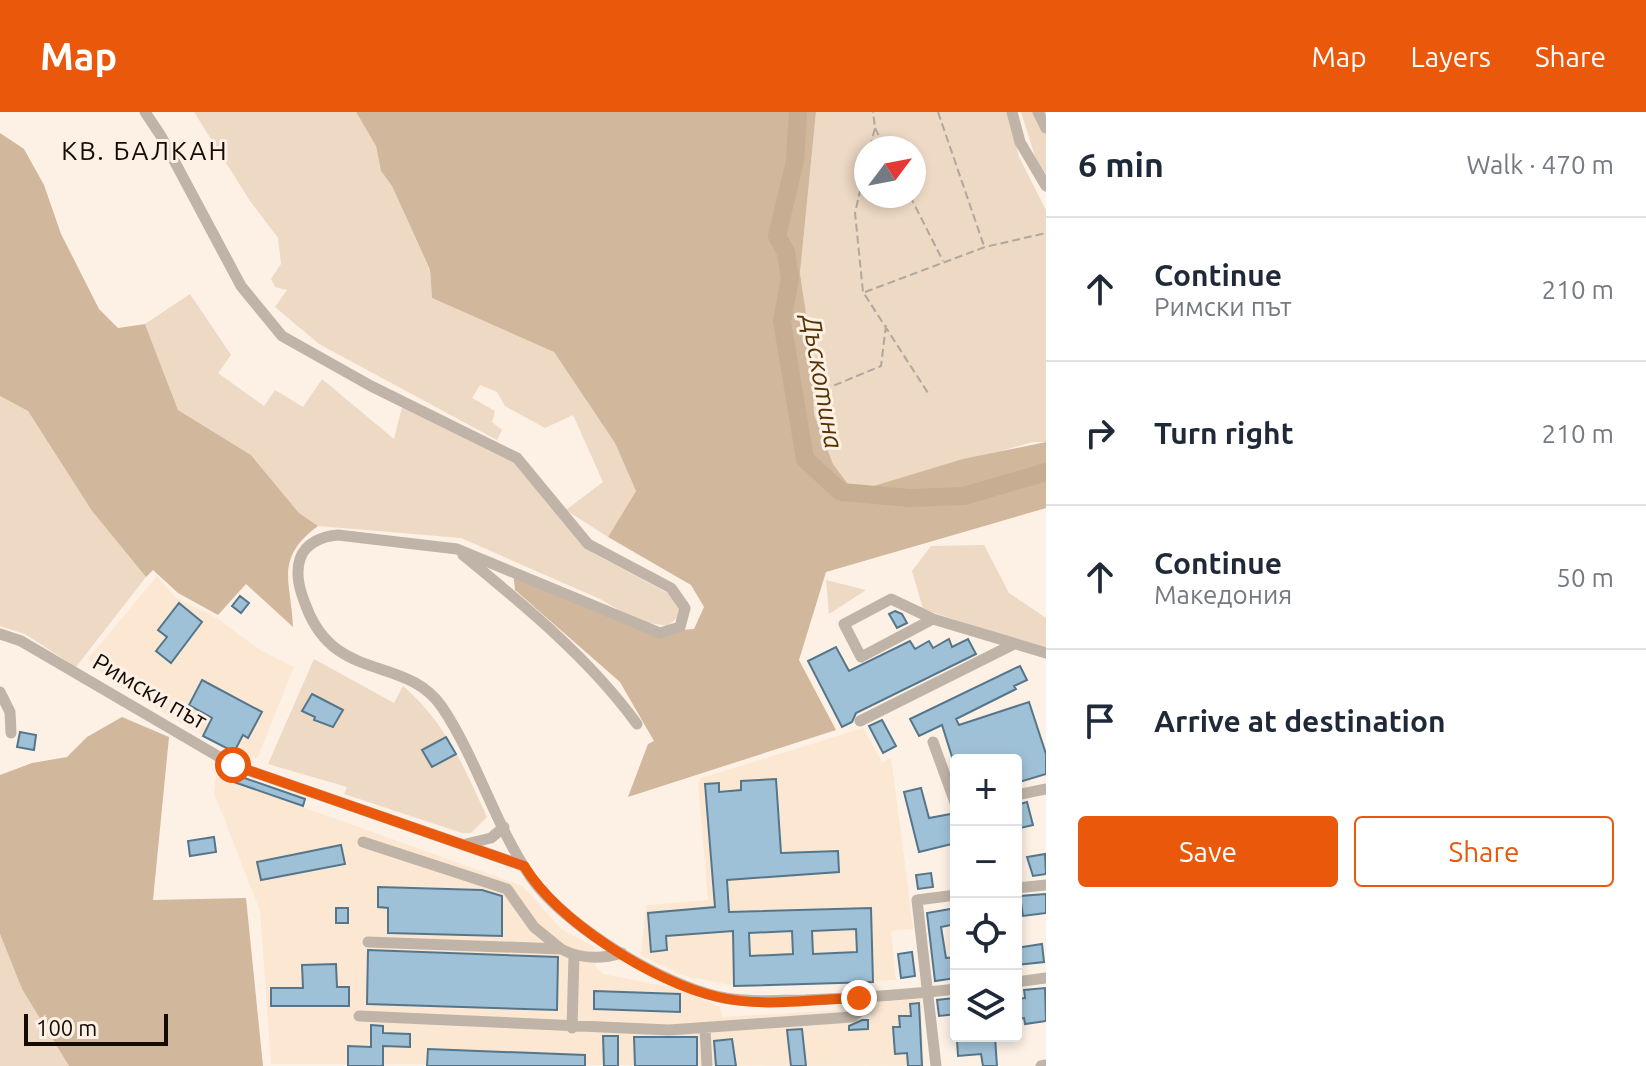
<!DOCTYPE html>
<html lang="en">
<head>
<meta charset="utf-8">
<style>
  :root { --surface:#fff; --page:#f2f2f3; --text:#1f2937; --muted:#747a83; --line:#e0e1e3; --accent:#ea580c }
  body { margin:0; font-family:Ubuntu,sans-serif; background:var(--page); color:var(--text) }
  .controls { position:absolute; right:24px; bottom:24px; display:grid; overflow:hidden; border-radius:8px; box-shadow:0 4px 12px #0003 }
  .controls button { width:72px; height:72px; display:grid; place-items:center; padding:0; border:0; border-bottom:2px solid var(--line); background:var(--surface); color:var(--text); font:40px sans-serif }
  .compass { position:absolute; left:854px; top:24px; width:72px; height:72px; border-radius:50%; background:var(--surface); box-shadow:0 4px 12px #0003; rotate:58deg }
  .scale { position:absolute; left:24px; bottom:20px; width:144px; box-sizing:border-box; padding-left:8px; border:4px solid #140b03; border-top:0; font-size:22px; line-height:28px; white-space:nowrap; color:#140b03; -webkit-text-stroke:6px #fdf1e6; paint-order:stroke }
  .stop { position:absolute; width:24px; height:24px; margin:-18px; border:6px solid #ea580c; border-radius:50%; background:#fff }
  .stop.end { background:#ea580c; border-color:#fff; box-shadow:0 2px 8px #0008 }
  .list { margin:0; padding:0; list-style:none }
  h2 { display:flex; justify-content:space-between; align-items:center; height:104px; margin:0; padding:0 32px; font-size:34px }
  h2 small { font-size:26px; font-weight:400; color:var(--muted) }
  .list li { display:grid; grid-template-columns:52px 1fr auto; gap:24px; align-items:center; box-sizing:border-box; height:144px; padding:0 32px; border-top:2px solid var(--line) }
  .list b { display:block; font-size:30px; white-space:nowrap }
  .list p { margin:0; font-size:26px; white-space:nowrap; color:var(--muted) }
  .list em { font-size:26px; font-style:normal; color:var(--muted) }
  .actions { display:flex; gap:16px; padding:24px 32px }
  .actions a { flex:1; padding:18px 0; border:2px solid var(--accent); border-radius:8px; text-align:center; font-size:28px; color:var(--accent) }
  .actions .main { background:var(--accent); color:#fff }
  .icon { flex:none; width:44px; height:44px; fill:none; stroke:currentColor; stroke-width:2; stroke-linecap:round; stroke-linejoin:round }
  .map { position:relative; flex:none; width:1046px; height:954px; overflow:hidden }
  header { display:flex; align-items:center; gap:48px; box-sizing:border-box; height:112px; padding:0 40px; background:var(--accent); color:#fff }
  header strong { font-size:38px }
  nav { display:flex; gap:44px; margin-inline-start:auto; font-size:28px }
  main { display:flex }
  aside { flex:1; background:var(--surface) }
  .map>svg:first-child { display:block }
  .built { fill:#fce8d2 }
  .green { fill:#edd9c4; fill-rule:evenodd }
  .forest { fill:#d1b79b }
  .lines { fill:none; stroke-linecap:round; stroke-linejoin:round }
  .river { stroke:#c7ad92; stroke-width:18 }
  .building { fill:#9fc1d7; stroke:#55768a; stroke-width:2; fill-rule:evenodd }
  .path { stroke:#b2a79d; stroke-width:2; stroke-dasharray:8 4; stroke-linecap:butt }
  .minor { stroke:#c0b4a8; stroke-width:11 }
  .route { stroke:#ea580c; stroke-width:10 }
  .labels { text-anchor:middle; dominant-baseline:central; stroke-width:6; stroke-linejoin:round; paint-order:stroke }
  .street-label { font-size:24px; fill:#140b03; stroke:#fdf1e6 }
  .neighbourhood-label { font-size:26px; letter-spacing:2px; fill:#140b03; stroke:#fdf1e6 }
  .water-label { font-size:26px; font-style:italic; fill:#553200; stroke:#fdf1e6 }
</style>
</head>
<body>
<header>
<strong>Map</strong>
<nav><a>Map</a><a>Layers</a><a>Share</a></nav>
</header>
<main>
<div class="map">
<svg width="1046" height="954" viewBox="0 0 1046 954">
  <rect width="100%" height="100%" fill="#fdf1e6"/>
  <!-- built -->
  <path class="built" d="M157 464 175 485 217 506 260 538 294 555 257 647 203 624 108 568 88 547Z
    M863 616 882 650 891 646 905 751 913 817 891 819 896 868 734 874 681 863 641 843 646 793 708 788 698 672 701 666Z
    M216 664 523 774 561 817 595 835V854L603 862 681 877 720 895 722 905 844 898 846 909 871 907 870 898 878 890 921 887 924 954 271 952 260 799 214 681Z"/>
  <!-- green -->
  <path class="green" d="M194 0H356L376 34 381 59 392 74 430 159 432 186 554 240 615 331 636 379 608 425 566 398 603 370 573 303 545 316 505 294 497 280 480 273 472 286 495 299 492 310 502 318 497 328 319 232 275 195 287 178 275 175 271 167 281 152 278 126 250 89Z
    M816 0H1008L1019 45 1046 98V330H1033L854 380 833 352 814 302 812 242 800 161ZM866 36H914V84H866Z
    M1021 0H1046V62L1038 54Z
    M190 182 231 243 218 261 264 294 275 278 303 295 322 267 394 327 403 291 492 333 525 358 569 416 593 441 675 485 681 502 668 514 638 509 600 487 461 426 318 414 299 401 251 343 178 298 145 212Z
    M0 284 28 299 92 399 146 465 76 555 25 522 0 514Z
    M984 433 1009 481 1046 506V537L923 497 912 459 931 434Z
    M826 468 866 478 829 502Z
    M314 547 394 591 403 574C446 611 464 655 487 705L471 721H462L344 682 347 675 268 652Z
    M0 822 22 877 69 954H0Z"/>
  <!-- forest -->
  <path class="forest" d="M356 0H816L800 161 812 242 814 302 833 352 854 380 963 347 1046 330V396L826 460 799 548 836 618 628 685 648 632 654 629 620 570 515 478 513 460 655 520 694 517 704 495 691 473 608 425 636 379 615 331 554 240 432 186 430 158 392 74 381 59 376 34Z
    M0 21 24 37 44 73 61 122 99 197 118 216 145 212 178 298 251 343 299 401 318 414C274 447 291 468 293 515L246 472 218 503 178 481 153 458 146 465 92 399 28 299 0 284Z
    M122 605 169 625 153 788 246 786 263 954H69L22 877 0 822V663L32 651 67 645 87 625Z"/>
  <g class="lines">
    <!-- river -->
    <path class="river" d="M798 0 795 49 777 124 786 140 790 166 782 209 805 347 841 380 910 386 964 384 1046 360"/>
  </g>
  <!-- building -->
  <path class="building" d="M240 484 249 491 241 501 232 494Z
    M179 491 202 510 171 551 156 539 167 525 158 518Z
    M895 499 902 502 907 511 897 516 889 502Z
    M949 527 952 535 968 527 976 542 856 601 852 610 842 615 808 549 836 535 849 559 910 529 915 537 929 529 933 536Z
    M1020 554 1027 568 1014 574 1016 577 956 607 959 613 1029 590 1046 642V662L1016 671V648H953L942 613 919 624 910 607Z
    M202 568 262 600 248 626 243 623 234 640 203 624 212 606 189 593Z
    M312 582 343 598 333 615 314 608 315 605 302 599Z
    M882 608 896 634 883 641 869 614Z
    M20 620 36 623 34 638 17 635Z
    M446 625 456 642 432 655 422 638Z
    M233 662 305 687 303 694 231 669Z
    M776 667 781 741 838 739 839 760 727 768 729 800 871 796 873 870 734 874 733 819 666 824 667 838 651 840 648 801 715 795 705 672 719 671V680L741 678V669ZM856 817 857 840 813 842 812 819ZM792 819 793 842 750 844 749 821Z
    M921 676 929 706 956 701V731L919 740 904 680Z
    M1027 690 1033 713 1016 717V693Z
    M214 725 216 740 190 744 188 729Z
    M341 733 345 752 261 768 257 750Z
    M1045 742 1046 762 1033 764 1027 745Z
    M931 761 933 775 918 777 916 763Z
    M378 775 482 778 502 784V824L388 821V796L378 795Z
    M1046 782V801L1023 804 1020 784Z
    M336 796H348V811H336Z
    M956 796V812L941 815 946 846 956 845V866L935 869 927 801Z
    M1042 832 1044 850 1016 853V836Z
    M368 838 558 845 557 898 367 892Z
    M912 840 915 864 901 866 898 842Z
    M336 852 337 875H349V894H271V876H303L302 853Z
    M1045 876 1046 909 1025 912 1024 906 1016 907V887L1025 886 1024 878Z
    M594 879 680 882V900L594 897Z
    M954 886 956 902 939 904 937 888Z
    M919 891 922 954H908L907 941 895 942 893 915H900L899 904H911L910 892Z
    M862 908H868V917L849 918V914Z
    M371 913 383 914V921L410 922V935L383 934V954H348V934L371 935Z
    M802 917 806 954H791L787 918Z
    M603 924H618V954H604Z
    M634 925H697V954H635Z
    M995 925 997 954H983L981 942 958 944 957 928Z
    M732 927 736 954H716L714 929Z
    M428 937 585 943V954H427Z"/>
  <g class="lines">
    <!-- path -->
    <path class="path" d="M938 0 984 134
      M875 16 885 36
      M870 36 875 16 873 0
      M866 53 855 101 863 180 928 281
      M910 84 943 149
      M865 180 985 135 1046 121
      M823 278 881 254 886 213"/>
    <!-- minor -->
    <path class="minor" d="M145 0 161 24 241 174 282 224 371 274 517 346 588 432 671 476 685 496 680 515 660 521 457 437 338 423C323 424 305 431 300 447 295 463 300 479 306 494 335 572 405 542 442 595 478 649 495 714 532 767 566 814 663 873 720 885 747 891 777 888 805 888 855 886 906 883 956 877
      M1012 0 1020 30 1046 74
      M1038 0 1046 16
      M463 443C524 493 590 547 637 612
      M933 507 891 487 844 512 861 545 933 507 1046 541
      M0 522 21 529 233 653 524 754
      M0 580 10 600 11 621
      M860 609 1014 532
      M933 630 956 693
      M1016 683 1046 677
      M363 730 507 777 534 815 561 837
      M466 732 491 726 504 715
      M1016 776 1046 773
      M368 830 561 837C580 847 602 847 622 841
      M1016 870 1046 866
      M359 904 669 918 852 905 860 899 859 886
      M572 916 574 844
      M705 917 707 954
      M936 954 917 788 956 783
      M1041 954 1046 953"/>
  </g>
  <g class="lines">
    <!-- route -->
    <path class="route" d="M233 653 524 754C560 811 653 870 718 885 763 896 814 887 859 886"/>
  </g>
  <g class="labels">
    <!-- street labels -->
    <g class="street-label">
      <text transform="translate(150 579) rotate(30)">Римски път</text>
    </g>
    <!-- neighbourhood labels -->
    <g class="neighbourhood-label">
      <text x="145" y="38">КВ. БАЛКАН</text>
    </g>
    <!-- water labels -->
    <g class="water-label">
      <text transform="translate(823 270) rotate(80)">Дъскотина</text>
    </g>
  </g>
</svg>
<div class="controls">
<button>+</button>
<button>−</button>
<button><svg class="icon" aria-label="locate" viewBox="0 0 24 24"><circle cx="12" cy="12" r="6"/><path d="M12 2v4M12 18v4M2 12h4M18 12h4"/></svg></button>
<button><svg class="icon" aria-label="layers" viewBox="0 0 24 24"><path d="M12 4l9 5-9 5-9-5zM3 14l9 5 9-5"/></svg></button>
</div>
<svg class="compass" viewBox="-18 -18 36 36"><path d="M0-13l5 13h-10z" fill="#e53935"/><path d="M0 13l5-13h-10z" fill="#747a83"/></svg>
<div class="scale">100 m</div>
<div class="stop" style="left:233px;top:653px"></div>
<div class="stop end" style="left:859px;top:886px"></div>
</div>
<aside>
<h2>6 min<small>Walk · 470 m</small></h2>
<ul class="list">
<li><svg class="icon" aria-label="ahead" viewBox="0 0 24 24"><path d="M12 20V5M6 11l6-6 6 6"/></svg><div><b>Continue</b><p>Римски път</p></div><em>210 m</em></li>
<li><svg class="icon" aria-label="right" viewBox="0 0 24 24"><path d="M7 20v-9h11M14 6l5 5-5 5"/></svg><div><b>Turn right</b></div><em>210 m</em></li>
<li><svg class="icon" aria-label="ahead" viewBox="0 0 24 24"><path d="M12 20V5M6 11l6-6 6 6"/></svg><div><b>Continue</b><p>Македония</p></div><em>50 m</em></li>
<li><svg class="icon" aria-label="arrive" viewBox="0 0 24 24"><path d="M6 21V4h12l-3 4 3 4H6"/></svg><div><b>Arrive at destination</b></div></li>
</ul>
<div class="actions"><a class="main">Save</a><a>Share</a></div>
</aside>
</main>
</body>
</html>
